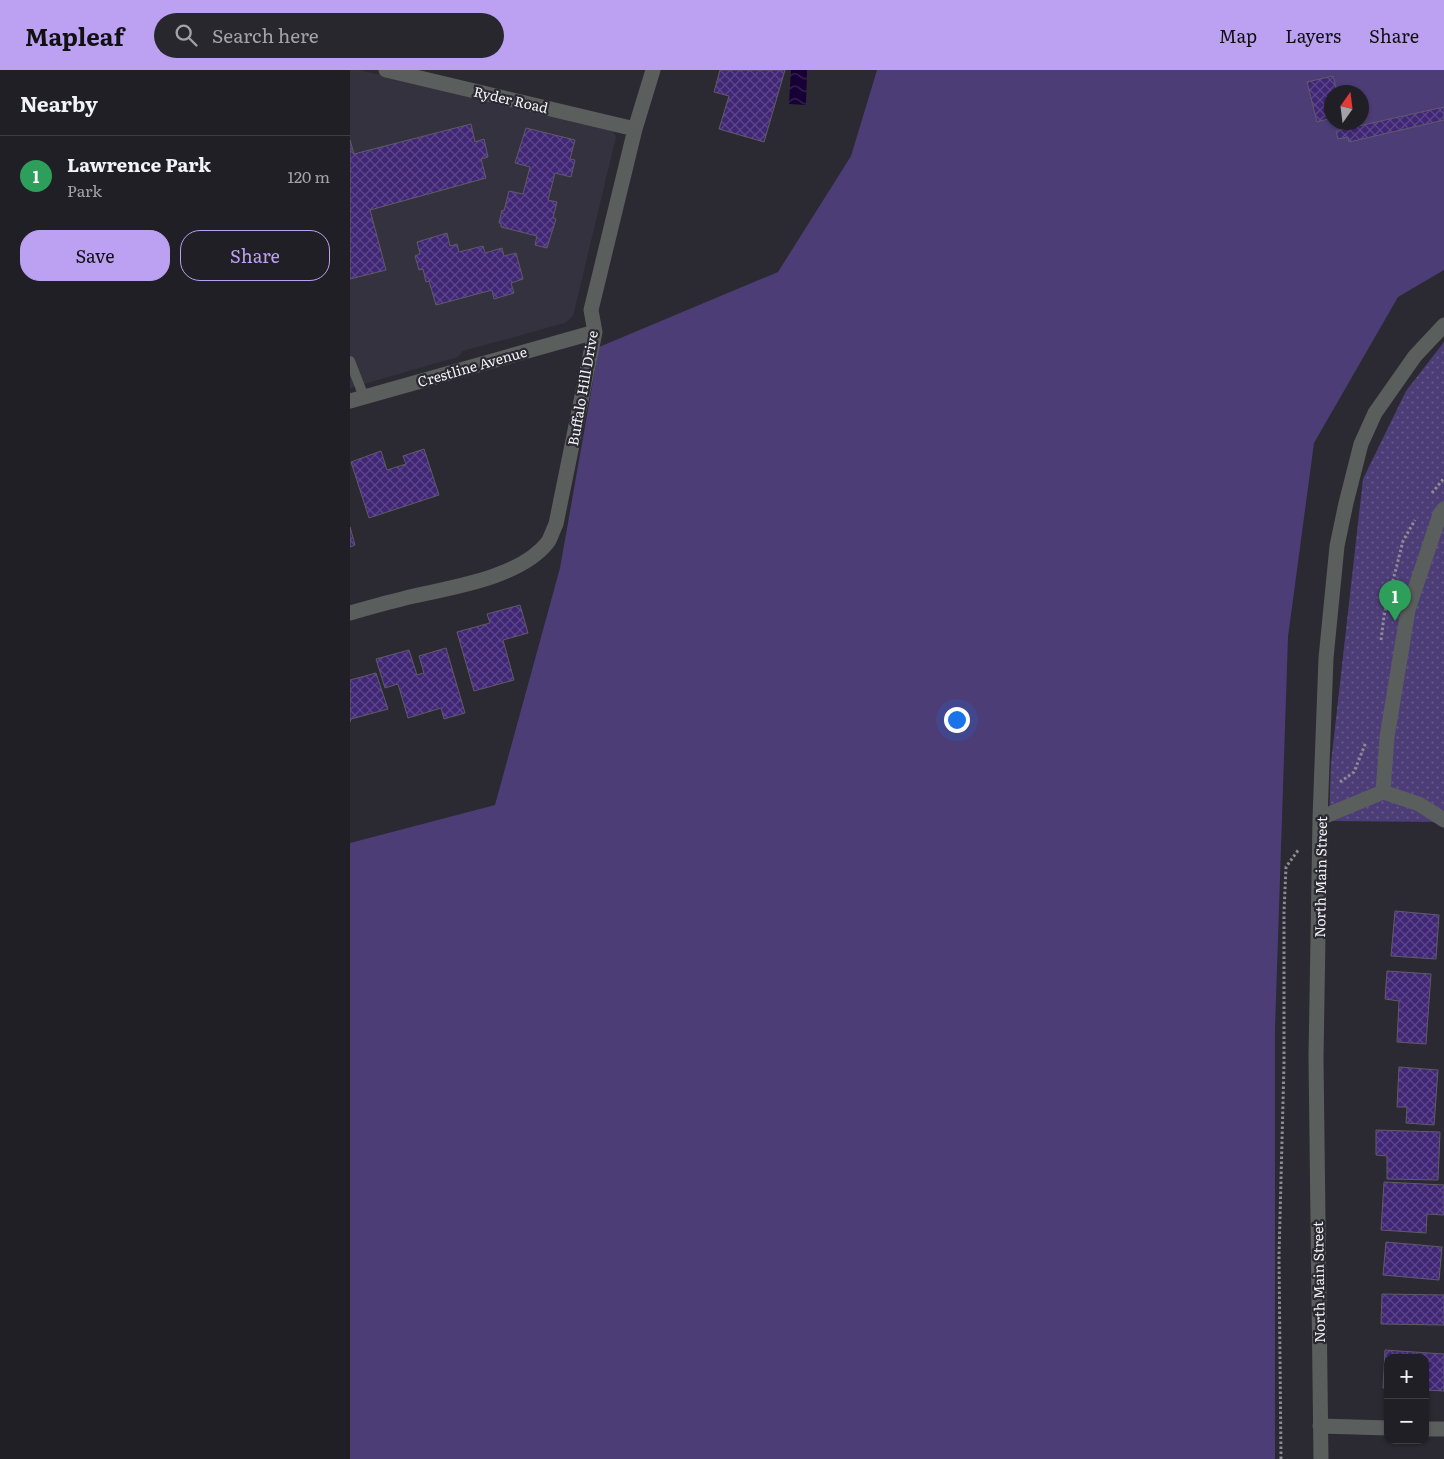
<!DOCTYPE html>
<html lang="en">
<head>
<meta charset="utf-8">
<style>
  :root { --surface:#201f25; --page:#28272d; --text:#f1f3f6; --muted:#a2a2a7; --line:#3d3d42; --accent:#bca0f2 }
  body { margin:0; font-family:Literata,serif; background:var(--page); color:var(--text) }
  .controls { position:absolute; right:15px; bottom:15px; display:grid; overflow:hidden; border-radius:10px; box-shadow:0 1px 4px #0004 }
  .controls button { width:45px; height:45px; display:grid; place-items:center; padding:0; border:0; border-bottom:1px solid var(--line); background:var(--surface); color:var(--text); font:25px sans-serif }
  .compass { position:absolute; left:974px; top:15px; width:45px; height:45px; border-radius:50%; background:var(--surface); box-shadow:0 1px 4px #0004; rotate:14deg }
  .you { position:absolute; left:606px; top:649px; width:18px; height:18px; margin:-12px; border:4px solid #fff; border-radius:50%; background:#1a73e8; box-shadow:0 0 0 8px #1a73e833 }
  .badge { display:grid; place-items:center; width:32px; height:32px; border-radius:50%; background:var(--accent); color:#fff; font-size:16px; font-weight:700 }
  .pin { position:absolute; translate:-50% -41px; filter:drop-shadow(0 1px 2px #0008) }
  .pin::after { content:''; position:absolute; top:26px; width:18px; height:15px; background:inherit; clip-path:polygon(0 0,100% 0,50% 100%) }
  .list { margin:0; padding:0; list-style:none }
  h2 { display:flex; justify-content:space-between; align-items:center; height:65px; margin:0; padding:0 20px; font-size:21px }
  h2 small { font-size:16px; font-weight:400; color:var(--muted) }
  .list li { display:grid; grid-template-columns:32px 1fr auto; gap:15px; align-items:center; box-sizing:border-box; height:80px; padding:0 20px; border-top:1px solid var(--line) }
  .list b { display:block; font-size:19px; white-space:nowrap }
  .list p { margin:0; font-size:16px; white-space:nowrap; color:var(--muted) }
  .list em { font-size:16px; font-style:normal; color:var(--muted) }
  .actions { display:flex; gap:10px; padding:15px 20px }
  .actions a { flex:1; padding:11px 0; border:1px solid var(--accent); border-radius:20px; text-align:center; font-size:18px; color:var(--accent) }
  .actions .main { background:var(--accent); color:#111 }
  .icon { flex:none; width:28px; height:28px; fill:none; stroke:currentColor; stroke-width:2; stroke-linecap:round; stroke-linejoin:round }
  .map { position:relative; flex:none; width:1094px; height:1389px; overflow:hidden }
  header { display:flex; align-items:center; gap:30px; box-sizing:border-box; height:70px; padding:0 25px; background:var(--accent); color:#111 }
  header strong { font-size:24px }
  nav { display:flex; gap:28px; margin-inline-start:auto; font-size:18px }
  .search { width:350px; height:45px; background:var(--page); display:flex; align-items:center; gap:12px; box-sizing:border-box; padding:0 18px; border-radius:28px; color:var(--muted); font-size:19px }
  main { display:flex }
  aside { flex:1; background:var(--surface) }
  .map>svg:first-child { display:block }
  .built { fill:#34323f }
  .grass { fill:#4d3d77; fill-rule:evenodd }
  .park { fill:url(#park-dots) }
  .water { fill:url(#water-waves) }
  .building { fill:url(#building-cross-hatch); stroke:#5e5c65 }
  .lines { fill:none; stroke-linecap:round; stroke-linejoin:round }
  .path { stroke:#8d8c92; stroke-width:3; stroke-dasharray:2.5 2.5; stroke-linecap:butt }
  .lane { stroke:#5a5e5c; stroke-width:10 }
  .street { stroke:#5a5e5c; stroke-width:15 }
  .labels { text-anchor:middle; dominant-baseline:central; stroke-width:4.5; stroke-linejoin:round; paint-order:stroke }
  .street-label { font-size:14px; fill:#f4f3f8; stroke:#2b2931 }
</style>
</head>
<body>
<header>
<strong>Mapleaf</strong>
<div class="search"><svg class="icon" aria-label="search" viewBox="0 0 24 24"><circle cx="10" cy="10" r="6"/><path d="M15 15l6 6"/></svg>Search here</div>
<nav><a>Map</a><a>Layers</a><a>Share</a></nav>
</header>
<main>
<aside>
<h2>Nearby<small></small></h2>
<ul class="list">
<li><span class="badge" style="background:#2e9e5b">1</span><div><b>Lawrence Park</b><p>Park</p></div><em>120 m</em></li>
</ul>
<div class="actions"><a class="main">Save</a><a>Share</a></div>
</aside>
<div class="map">
<svg width="1094" height="1389" viewBox="0 0 1094 1389">
  <defs>
    <pattern id="park-dots" width="8" height="8" patternUnits="userSpaceOnUse" patternTransform="scale(1.25)"><rect width="8" height="8" fill="#4d3d77"/><path d="M2 2h.1M6 6h.1" fill="none" stroke="#675a8b" stroke-width="1.8" stroke-linecap="round"/></pattern>
    <pattern id="water-waves" width="16" height="10" patternUnits="userSpaceOnUse" patternTransform="scale(1.25)"><rect width="16" height="10" fill="#160036"/><path d="M0 5q4-4 8 0t8 0" fill="none" stroke="#382654"/></pattern>
    <pattern id="building-cross-hatch" width="8" height="8" patternUnits="userSpaceOnUse" patternTransform="scale(1.25)"><rect width="8" height="8" fill="#412676"/><path d="M0 0l8 8M0 8l8-8" fill="none" stroke="#5d468a"/></pattern>
  </defs>
  <rect width="100%" height="100%" fill="#2b2931"/>
  <!-- built -->
  <path class="built" d="M0 0H9L105 22 263 61 266 67 226 234 223 246 215 253 113 281 108 287 0 318Z"/>
  <!-- grass -->
  <path class="grass" d="M527 0H1094V200L1048 227 964 373 938 567 925 959V1389H0V773L145 735 210 498 249 277 428 202 501 86ZM982 22H1012V52H982Z"/>
  <!-- park -->
  <path class="park" d="M1094 272V752L979 751 981 693 1013 409 1056 321Z"/>
  <!-- water -->
  <path class="water" d="M441 0H457L456 35 439 34Z"/>
  <!-- building -->
  <path class="building" d="M370 0H435L414 72 369 59 379 26 364 22Z
    M983 6 987 22H982V48L967 52 957 12Z
    M1094 37V50L999 72 998 67 988 69 986 61Z
    M121 54 125 72 134 69 138 87 131 89 136 108 20 140 36 200 0 209V70L4 84Z
    M176 58 225 70 220 89 225 90 221 107 205 103 198 130 207 132 203 148 206 149 197 178 185 175 187 166 151 157V153H149L152 140 154 141 159 121 173 124 180 97 165 93Z
    M97 163 100 176 107 174 109 182 133 176 135 183 152 178 154 186 166 183 173 209 161 213 164 223 144 229 142 220 86 235 79 211 76 212 73 199 69 200 65 186 70 184 67 172Z
    M74 379 89 425 19 448 1 392 31 381 37 400 56 394 53 386Z
    M0 457 5 475 0 477Z
    M170 535 178 563 153 570 164 610 124 621 107 562 140 553 137 544Z
    M96 578 115 643 94 649 91 638 58 648 48 614 35 618 26 589 59 580 67 605 74 603 69 586Z
    M26 603 38 639 1 649 0 652V610Z
    M1045 841 1089 845 1086 889 1041 886Z
    M1037 901 1081 904 1076 974 1047 972 1049 931 1035 929Z
    M1049 997 1088 1000 1084 1055 1056 1053 1057 1037H1047Z
    M1026 1060 1090 1062 1088 1110 1037 1109V1086L1026 1085Z
    M1034 1112 1094 1115V1145L1077 1144 1076 1163 1031 1160Z
    M1036 1172 1092 1177 1089 1210 1033 1205Z
    M1032 1224 1094 1225V1255L1031 1254Z
    M1035 1280 1094 1284V1321L1075 1320V1288H1038V1318H1033Z"/>
  <g class="lines">
    <!-- path -->
    <path class="path" d="M1082 423 1094 408
      M1031 570 1034 546 1053 471 1065 450
      M990 712 1004 702 1016 672
      M931 1389 929 1186 934 994V842L936 797 949 779"/>
    <!-- lane -->
    <path class="lane" d="M0 291 14 327"/>
    <!-- street -->
    <path class="street" d="M36 0 285 59
      M0 331 245 262
      M0 543C21 537 42 531 64 526 104 517 171 507 198 472 201 467 203 460 206 454L245 262 241 240 285 59 303 0
      M1033 722 1037 667 1058 540 1090 444 1094 439
      M970 748 1033 722 1069 734 1094 750
      M970 1356 1038 1358
      M1075 1359H1094
      M971 1389 966 988 970 748 976 588 987 476 996 433 1011 374 1025 343 1065 286 1094 255"/>
  </g>
  <g class="labels">
    <!-- street labels -->
    <g class="street-label">
      <text transform="translate(161 29) rotate(13)">Ryder Road</text>
      <text transform="translate(122 296) rotate(-16)">Crestline Avenue</text>
      <text transform="translate(232 318) rotate(-80)">Buffalo Hill Drive</text>
      <text transform="translate(970 807) rotate(-89)">North Main Street</text>
      <text transform="translate(968 1212) rotate(-91)">North Main Street</text>
    </g>
  </g>
</svg>
<div class="controls">
<button>+</button>
<button>−</button>
</div>
<svg class="compass" viewBox="-18 -18 36 36"><path d="M0-13l5 13h-10z" fill="#e53935"/><path d="M0 13l5-13h-10z" fill="#a2a2a7"/></svg>
<div class="you"></div>
<div class="pin badge" style="left:1045px;top:551px;background:#2e9e5b">1</div>
</div>
</main>
</body>
</html>
